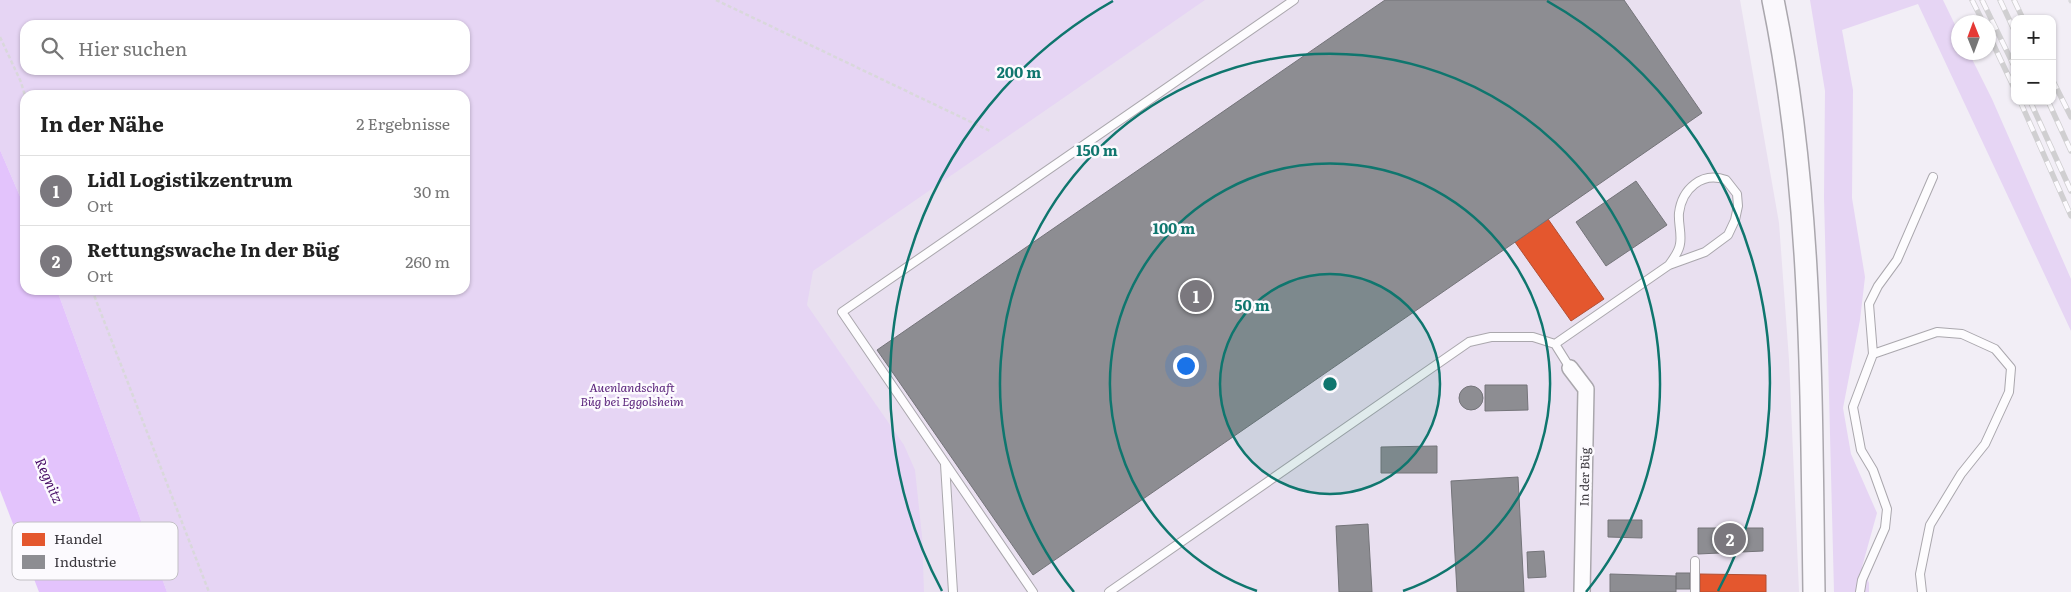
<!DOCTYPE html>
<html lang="de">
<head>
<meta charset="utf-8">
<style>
  :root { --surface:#fff; --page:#f6f6f6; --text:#222; --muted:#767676; --line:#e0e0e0; --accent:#7b787e }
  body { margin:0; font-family:Literata,serif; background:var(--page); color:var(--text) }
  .controls { position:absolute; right:15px; top:15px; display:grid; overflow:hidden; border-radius:10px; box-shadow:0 1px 4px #0004 }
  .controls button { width:45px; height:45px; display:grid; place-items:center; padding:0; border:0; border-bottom:1px solid var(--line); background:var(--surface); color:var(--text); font:25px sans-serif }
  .compass { position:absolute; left:1951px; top:15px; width:45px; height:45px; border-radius:50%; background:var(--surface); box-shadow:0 1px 4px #0004; rotate:359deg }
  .you { position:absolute; left:1185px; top:365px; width:18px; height:18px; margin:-12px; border:4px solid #fff; border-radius:50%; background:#1a73e8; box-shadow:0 0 0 8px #1a73e833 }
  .badge { display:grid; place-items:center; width:32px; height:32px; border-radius:50%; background:var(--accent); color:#fff; font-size:16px; font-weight:700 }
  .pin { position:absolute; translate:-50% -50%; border:2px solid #fff; box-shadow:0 1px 5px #0006 }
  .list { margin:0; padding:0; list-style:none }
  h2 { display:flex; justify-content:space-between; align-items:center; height:65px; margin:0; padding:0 20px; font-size:21px }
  h2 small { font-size:16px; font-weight:400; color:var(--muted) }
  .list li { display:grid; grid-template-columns:32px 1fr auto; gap:15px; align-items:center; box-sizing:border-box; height:70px; padding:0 20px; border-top:1px solid var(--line) }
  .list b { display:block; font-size:19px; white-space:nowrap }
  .list p { margin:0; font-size:16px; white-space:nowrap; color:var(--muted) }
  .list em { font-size:16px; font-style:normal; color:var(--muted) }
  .icon { flex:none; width:28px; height:28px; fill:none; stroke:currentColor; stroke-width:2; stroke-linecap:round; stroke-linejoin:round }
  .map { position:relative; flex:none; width:2071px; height:592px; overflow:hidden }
  .search { position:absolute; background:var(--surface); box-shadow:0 1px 4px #0004; left:20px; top:20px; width:450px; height:55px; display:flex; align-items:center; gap:12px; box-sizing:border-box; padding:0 18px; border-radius:15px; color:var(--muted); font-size:19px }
  .panel { position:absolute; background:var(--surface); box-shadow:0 1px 4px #0004; left:20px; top:90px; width:450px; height:205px; border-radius:15px }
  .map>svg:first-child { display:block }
  .built { fill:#e9e0f0 }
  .green { fill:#e6d5f4; fill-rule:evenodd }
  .water { fill:#e3c3fc }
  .shops { fill:#e4572e; stroke:#b14e33 }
  .industry { fill:#8d8d92; stroke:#747479 }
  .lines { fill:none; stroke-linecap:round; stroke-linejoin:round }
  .service-casing { stroke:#aaa7ad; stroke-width:10 }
  .minor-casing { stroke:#aaa7ad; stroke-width:18 }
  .secondary-casing { stroke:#aaa7ad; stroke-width:24 }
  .path { stroke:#d9d8db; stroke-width:2.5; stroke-dasharray:4 2.5; stroke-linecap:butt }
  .service { stroke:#fdfcfe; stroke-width:8 }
  .minor { stroke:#fdfcfe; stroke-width:15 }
  .secondary { stroke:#faf8fc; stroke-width:21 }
  .rail-casing { stroke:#d0cfd1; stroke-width:5.5 }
  .rail { stroke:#fcfafe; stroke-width:4; stroke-dasharray:11; stroke-linecap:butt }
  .ring { fill:none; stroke:#0f766e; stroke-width:2.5 }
  .labels { text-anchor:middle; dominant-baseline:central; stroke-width:5; stroke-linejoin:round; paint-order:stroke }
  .park-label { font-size:12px; font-style:italic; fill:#5b257c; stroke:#fcfafe }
  .street-label { font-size:12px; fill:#3b383e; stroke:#fcfafe }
  .water-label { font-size:14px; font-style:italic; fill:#470c66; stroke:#fcfafe }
  .key { fill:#fcfafe; stroke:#c2c0c4; stroke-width:1 }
  .key-label { font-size:14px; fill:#3b383e }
  .centre { fill:#0f766e; stroke:#fcfafe; stroke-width:2.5 }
  .ring-label { font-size:15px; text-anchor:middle; font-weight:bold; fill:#0f766e; stroke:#fcfafe; stroke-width:5; stroke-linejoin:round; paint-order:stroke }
</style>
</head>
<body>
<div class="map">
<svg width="2071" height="592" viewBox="0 0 2071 592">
  <rect width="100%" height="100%" fill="#f2eef6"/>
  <!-- built -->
  <path class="built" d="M1198 0H1740L1779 223 1789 360 1799 592H920L798 306 803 273Z"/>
  <!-- green -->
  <path class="green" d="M0 0H1205L813 271 807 305 904 445 915 470 922 536 924 592H167L57 290H465V95H25V208L0 150ZM25 25H465V70H25Z
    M1810 0H1943L1958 31V52L1969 53 1992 99 2071 279V331L1918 4 1842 30 1853 90 1852 198 1865 277 1860 320 1843 408 1851 454 1877 513 1862 567 1869 583V592H1834L1824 197 1825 91Z"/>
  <!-- water -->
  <path class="water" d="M0 150 25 208V290H57L167 592H39L0 490Z"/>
  <!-- shops -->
  <path class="shops" d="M1548 219 1604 299 1571 321 1515 242Z
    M1700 574 1766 575V592H1700Z"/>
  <!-- industry -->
  <path class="industry" d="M1385 0H1624L1702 113 1033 575 877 350Z
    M1636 181 1667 225 1606 266 1576 222Z
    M1485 385H1527L1528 410 1485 411Z
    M1459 398a12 12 0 1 1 24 0a12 12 0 1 1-24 0Z
    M1437 446V473H1381V447Z
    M1518 477 1524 592H1457L1451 481Z
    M1608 520H1642V538L1608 537Z
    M1368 524 1372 592H1339L1336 526Z
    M1698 528H1763V551L1698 554Z
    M1544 551 1546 577 1528 578 1527 552Z
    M1676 573H1690V589H1676Z
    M1610 574 1676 576V592H1610Z"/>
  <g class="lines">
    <defs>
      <path id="service" d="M1555 344 1669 265 1705 252 1728 235 1735 220 1738 206 1737 194 1726 180C1702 171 1682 189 1679 213 1678 223 1682 234 1680 244 1679 252 1673 259 1669 265
        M1873 354 1937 332 1962 334 1995 349 2011 368 2009 392 1985 444 1961 474 1930 525 1920 574 1922 592
        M945 464 953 592
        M1695 561V592
        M1033 592 842 312 1294 0
        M1109 592 1469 342 1491 337H1533L1555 344 1570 368
        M1860 592 1862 580 1885 528 1887 509 1873 470 1861 450 1853 407 1873 354 1869 304 1878 286 1897 260 1933 177"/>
      <path id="minor" d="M1570 368 1586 389 1582 592"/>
      <path id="secondary" d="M1773 0C1813 195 1811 394 1814 592"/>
    </defs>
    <!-- service casing -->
    <use href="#service" class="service-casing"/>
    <!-- minor casing -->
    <use href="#minor" class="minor-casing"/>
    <!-- secondary casing -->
    <use href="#secondary" class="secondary-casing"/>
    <!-- path -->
    <path class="path" d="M716 0 990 131
      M2069 0 2071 3
      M0 37 21 82 25 96
      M92 290 209 592"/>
    <!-- service -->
    <use href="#service" class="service"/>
    <!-- minor -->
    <use href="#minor" class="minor"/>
    <!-- secondary -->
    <use href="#secondary" class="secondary"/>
    <defs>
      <path id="rail" d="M1972 0 1983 22
        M1982 0 2015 68
        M2000 0 2015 32
        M2014 0 2023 19
        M1988 33 2015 90
        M2052 79 2071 117
        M2020 101 2071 216
        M2030 101 2071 191
        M2048 101 2071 151"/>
    </defs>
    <!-- rail casing -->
    <use href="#rail" class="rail-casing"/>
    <!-- rail -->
    <use href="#rail" class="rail"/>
  </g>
  <!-- distance rings -->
  <circle cx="1330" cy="384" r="110" fill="#0f766e" fill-opacity=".12"/>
  <g class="ring">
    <circle cx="1330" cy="384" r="110"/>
    <path d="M1257 591A220 220 0 1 1 1403 591"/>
    <path d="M1074 592A330 330 0 1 1 1586 592"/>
    <path d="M942 591A440 440 0 0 1 1113 1M1547 1A440 440 0 0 1 1718 591"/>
  </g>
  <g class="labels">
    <!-- park labels -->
    <g class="park-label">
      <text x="632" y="387">Auenlandschaft<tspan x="632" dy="14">Büg bei Eggolsheim</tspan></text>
    </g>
    <!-- street labels -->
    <g class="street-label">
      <text transform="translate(1584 477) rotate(-89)">In der Büg</text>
    </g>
    <!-- water labels -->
    <g class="water-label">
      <text transform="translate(50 480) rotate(66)">Regnitz</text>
    </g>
  </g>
  <!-- legend -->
  <rect x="12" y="522" width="166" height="58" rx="8" class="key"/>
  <rect x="22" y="533" width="23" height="13" fill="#e4572e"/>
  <rect x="22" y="555" width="23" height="14" fill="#8d8d92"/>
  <g class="key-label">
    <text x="54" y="544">Handel</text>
    <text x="54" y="567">Industrie</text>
  </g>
  <circle cx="1330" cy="384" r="8" class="centre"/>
  <g class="ring-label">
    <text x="1019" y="78">200 m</text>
    <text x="1097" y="156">150 m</text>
    <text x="1174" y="234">100 m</text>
    <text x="1252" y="311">50 m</text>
  </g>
</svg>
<div class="controls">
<button>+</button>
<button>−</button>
</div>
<svg class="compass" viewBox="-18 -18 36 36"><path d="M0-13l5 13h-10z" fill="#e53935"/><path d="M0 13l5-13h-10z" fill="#767676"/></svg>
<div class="you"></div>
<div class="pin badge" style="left:1196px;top:296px">1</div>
<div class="pin badge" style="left:1730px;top:539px">2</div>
<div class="search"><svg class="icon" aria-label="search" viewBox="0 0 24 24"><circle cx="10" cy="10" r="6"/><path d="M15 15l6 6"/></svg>Hier suchen</div>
<section class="panel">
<h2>In der Nähe<small>2 Ergebnisse</small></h2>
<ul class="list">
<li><span class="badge">1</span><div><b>Lidl Logistikzentrum</b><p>Ort</p></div><em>30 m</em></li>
<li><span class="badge">2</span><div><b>Rettungswache In der Büg</b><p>Ort</p></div><em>260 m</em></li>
</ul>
</section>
</div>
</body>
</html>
